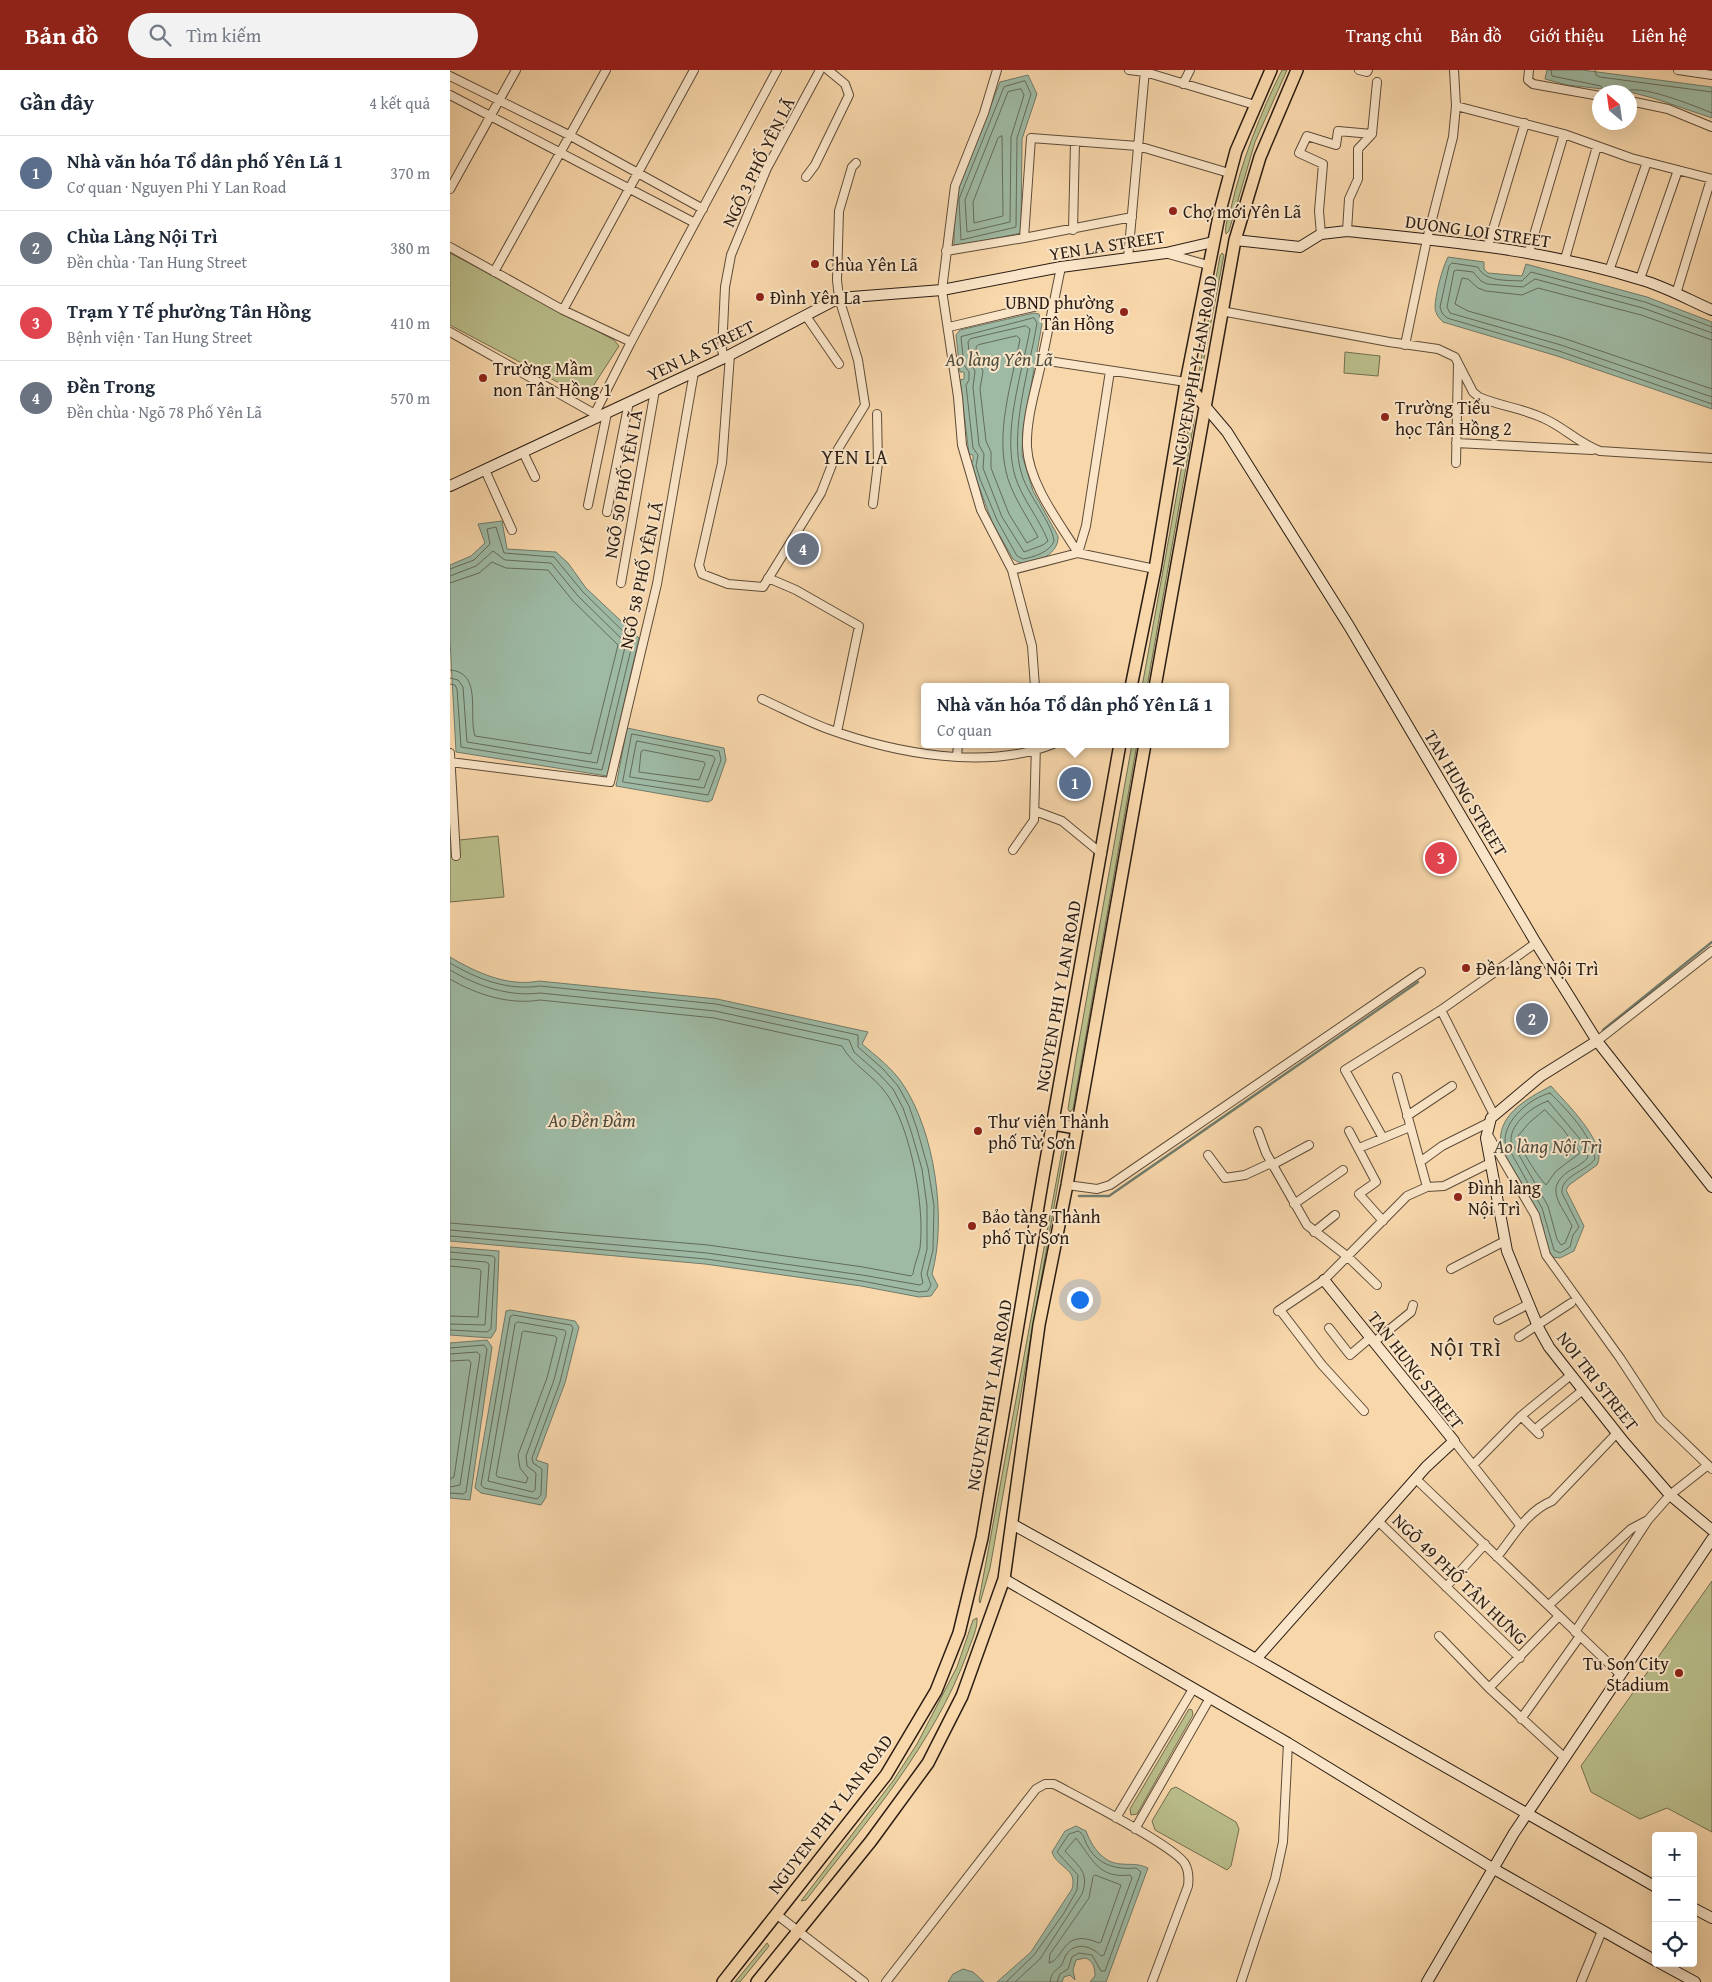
<!DOCTYPE html>
<html lang="vi">
<head>
<meta charset="utf-8">
<style>
  :root { --surface:#fff; --page:#f2f2f3; --text:#1f2937; --muted:#747a83; --line:#e0e1e3; --accent:#8f2418 }
  body { margin:0; font-family:"Gentium Book Plus",serif; background:var(--page); color:var(--text) }
  .controls { position:absolute; right:15px; bottom:15px; display:grid; overflow:hidden; border-radius:5px; box-shadow:0 5px 20px #0002 }
  .controls button { width:45px; height:45px; display:grid; place-items:center; padding:0; border:0; border-bottom:1px solid var(--line); background:var(--surface); color:var(--text); font:25px sans-serif }
  .compass { position:absolute; left:1142px; top:15px; width:45px; height:45px; border-radius:50%; background:var(--surface); box-shadow:0 5px 20px #0002; rotate:331deg }
  .you { position:absolute; left:629px; top:1229px; width:18px; height:18px; margin:-12px; border:4px solid #fff; border-radius:50%; background:#1a73e8; box-shadow:0 0 0 8px #1a73e833 }
  .badge { display:grid; place-items:center; width:32px; height:32px; border-radius:50%; background:var(--accent); color:#fff; font-size:16px; font-weight:700 }
  .pin { position:absolute; translate:-50% -50%; border:2px solid #fff; box-shadow:0 1px 5px #0006 }
  .popup { position:absolute; left:471px; top:613px; width:308px; height:65px; box-sizing:border-box; display:grid; place-content:center; border-radius:5px; background:var(--surface); filter:drop-shadow(0 1px 4px #0005); font-size:16px; white-space:nowrap; color:var(--muted) }
  .popup b { font-size:19px; color:var(--text) }
  .popup::after { content:''; position:absolute; left:50%; top:100%; margin-left:-10px; border:10px solid transparent; border-top-color:var(--surface) }
  .list { margin:0; padding:0; list-style:none }
  h2 { display:flex; justify-content:space-between; align-items:center; height:65px; margin:0; padding:0 20px; font-size:21px }
  h2 small { font-size:16px; font-weight:400; color:var(--muted) }
  .list li { display:grid; grid-template-columns:32px 1fr auto; gap:15px; align-items:center; box-sizing:border-box; height:75px; padding:0 20px; border-top:1px solid var(--line) }
  .list b { display:block; font-size:19px; white-space:nowrap }
  .list p { margin:0; font-size:16px; white-space:nowrap; color:var(--muted) }
  .list em { font-size:16px; font-style:normal; color:var(--muted) }
  .icon { flex:none; width:28px; height:28px; fill:none; stroke:currentColor; stroke-width:2; stroke-linecap:round; stroke-linejoin:round }
  .map { position:relative; flex:none; width:1262px; height:1912px; overflow:hidden }
  header { display:flex; align-items:center; gap:30px; box-sizing:border-box; height:70px; padding:0 25px; background:var(--accent); color:#fff }
  header strong { font-size:24px }
  nav { display:flex; gap:28px; margin-inline-start:auto; font-size:18px }
  .search { width:350px; height:45px; background:var(--page); display:flex; align-items:center; gap:12px; box-sizing:border-box; padding:0 18px; border-radius:28px; color:var(--muted); font-size:19px }
  main { display:flex }
  aside { flex:1; background:var(--surface) }
  .map>svg:first-child { display:block }
  .green { fill:#babf8c; stroke:#726e50 }
  .water { fill:#9ebaa5; stroke:#707b6b }
  .lines { fill:none; stroke-linecap:round; stroke-linejoin:round }
  .shore { stroke:#646c5c; stroke-width:1 }
  .stream { stroke:#707b6b; stroke-width:2.5 }
  .street-casing { stroke:#5e4c39; stroke-width:10 }
  .secondary-casing { stroke:#2b1d13; stroke-width:12 }
  .primary-casing { stroke:#2b1d13; stroke-width:14 }
  .street { stroke:#fae5c8; stroke-width:8 }
  .secondary { stroke:#fae5c8; stroke-width:10 }
  .primary { stroke:#f8d7ab; stroke-width:11 }
  .poi-dot { fill:#8f2418; stroke:#fae5c8; stroke-width:2 }
  .labels { text-anchor:middle; dominant-baseline:central; stroke-width:4; stroke-linejoin:round; paint-order:stroke }
  .street-label { font-size:18px; fill:#2b1d13; stroke:#fae5c8 }
  .poi-label { font-size:18px; fill:#2b1d13; stroke:#fae5c8; text-anchor:start }
  .water-label { font-size:19px; font-style:italic; fill:#4e4c3f; stroke:#fae5c8 }
  .quarter-label { font-size:20px; letter-spacing:1px; fill:#2b1d13; stroke:#fae5c8 }
</style>
</head>
<body>
<header>
<strong>Bản đồ</strong>
<div class="search"><svg class="icon" aria-label="search" viewBox="0 0 24 24"><circle cx="10" cy="10" r="6"/><path d="M15 15l6 6"/></svg>Tìm kiếm</div>
<nav><a>Trang chủ</a><a>Bản đồ</a><a>Giới thiệu</a><a>Liên hệ</a></nav>
</header>
<main>
<aside>
<h2>Gần đây<small>4 kết quả</small></h2>
<ul class="list">
<li><span class="badge" style="background:#5c6f8a">1</span><div><b>Nhà văn hóa Tổ dân phố Yên Lã 1</b><p>Cơ quan · Nguyen Phi Y Lan Road</p></div><em>370 m</em></li>
<li><span class="badge" style="background:#6b7280">2</span><div><b>Chùa Làng Nội Trì</b><p>Đền chùa · Tan Hung Street</p></div><em>380 m</em></li>
<li><span class="badge" style="background:#e0444e">3</span><div><b>Trạm Y Tế phường Tân Hồng</b><p>Bệnh viện · Tan Hung Street</p></div><em>410 m</em></li>
<li><span class="badge" style="background:#6b7280">4</span><div><b>Đền Trong</b><p>Đền chùa · Ngõ 78 Phố Yên Lã</p></div><em>570 m</em></li>
</ul>
</aside>
<div class="map">
<svg width="1262" height="1912" viewBox="0 0 1262 1912">
  <rect width="100%" height="100%" fill="#f8d7ab"/>
  <filter id="stains"><feTurbulence type="fractalNoise" baseFrequency=".004" numOctaves="4"/><feColorMatrix values="0 0 0 0 .2 0 0 0 0 .09 0 0 0 0 .02 0 0 0 .5 -.17"/></filter>
  <radialGradient id="worn" r=".72"><stop offset=".6" stop-color="#630" stop-opacity="0"/><stop offset="1" stop-color="#630" stop-opacity=".3"/></radialGradient>
  <!-- green -->
  <path class="green" d="M832 0H837L805 72 779 161 776 164C774 156 779 145 781 138 792 90 810 44 832 0Z
    M0 183 164 270 169 276 138 324H130L0 255Z
    M772 183 774 185 751 304 749 301 770 186Z
    M895 282 930 286 928 306 894 303Z
    M744 342V352L697 617H692L741 345Z
    M682 674H687L623 1039 620 1042 618 1039 626 988Z
    M48 766 54 827 0 832V771Z
    M613 1075 615 1077 613 1086 540 1498 530 1533 529 1530Z
    M1262 1511V1762L1217 1738 1190 1749 1141 1722 1131 1696Z
    M527 1548C528 1558 521 1572 518 1581 484 1675 416 1752 356 1830L351 1831 443 1711 467 1674 507 1597 523 1550Z
    M739 1639 742 1640 743 1645 687 1744 681 1745 680 1739Z
    M726 1717 786 1752 789 1759 781 1796 777 1800 705 1760 702 1751 721 1719Z
    M317 1873 319 1876 290 1912H285Z"/>
  <!-- water -->
  <path class="water" d="M1097 0H1132L1262 17V48L1203 28 1180 22 1117 15 1095 9Z
    M578 5 587 24 572 69 571 163 504 177V129L550 12Z
    M998 187 1034 192V199L1038 203 1072 206 1076 194 1197 227 1262 252V339L1107 286 993 252C989 248 986 245 985 238 985 226 992 198 998 187Z
    M584 243 589 244 592 254 573 361 572 385 583 421 608 466C610 485 578 501 563 489L542 452 520 392 523 391V385L519 384 510 310 514 309V302H510L506 265 510 260Z
    M52 451 57 479 106 482 118 493 136 518 189 568 157 706 6 682 0 570V495L21 486 35 473 28 454Z
    M177 658 274 678 276 690 262 730 258 732 166 716Z
    M0 887C27 903 58 917 89 911L267 929 418 962 412 974C426 986 442 998 452 1013 485 1061 497 1149 482 1204L488 1216 481 1226 469 1227 411 1216 255 1194 0 1171Z
    M1101 1016C1114 1031 1159 1074 1147 1095L1119 1115 1116 1120 1134 1156 1124 1181 1110 1188 1102 1187 1100 1183 1087 1140 1052 1080C1043 1047 1076 1029 1101 1016Z
    M0 1177 49 1181 46 1260 41 1268 0 1265Z
    M60 1240 125 1251 129 1257 115 1313 86 1390 98 1394 96 1427 91 1435 31 1423 25 1418 56 1241Z
    M37 1270 42 1277 20 1430 0 1428V1273Z
    M626 1756 636 1761C642 1777 653 1793 671 1794 683 1795 686 1793 698 1798L656 1912H640L645 1906C645 1898 643 1890 635 1888L626 1890 623 1900 625 1910 620 1905 614 1907 612 1912H547L581 1882 622 1819C628 1798 607 1798 602 1782L615 1761Z
    M513 1899 523 1902 534 1912H498L503 1904Z"/>
  <g class="lines">
    <!-- shore -->
    <path class="shore" d="M1101 0 1102 6 1151 16 1155 22
      M1145 0 1146 5 1150 7 1262 22
      M575 11 581 24 567 68 566 157 511 170 509 129 554 17Z
      M571 19 574 25 561 67 560 152 517 162 515 130 558 22Z
      M1175 22C1187 12 1247 37 1262 43
      M552 66 553 146 524 153 523 132 548 68Z
      M584 248 587 253C580 297 558 364 572 405 578 425 602 453 604 471 600 482 584 487 573 489L567 486 547 450 530 409 526 396 528 385 523 378 516 315 519 310V302L514 295 511 267Z
      M576 256 580 259C572 304 552 361 565 406 572 429 589 448 598 471L593 475 574 482 552 447 533 398 534 384 529 375 523 317 525 301 520 292 518 272 520 269Z
      M1262 257 1195 232 1081 202 1072 211C1056 210 1035 212 1028 197L1002 193 999 196 990 237 992 243 997 248 1109 281 1262 334
      M1262 263 1193 238 1085 209 1073 217 1037 214 1031 211 1023 202 1007 200 1004 201 997 237 1000 243 1111 275 1262 327
      M567 266 570 269C562 313 544 364 558 409 565 430 578 448 588 467L577 473 559 444 541 398V382L536 371 530 319 533 301 527 289 526 277 528 275Z
      M1262 270 1191 245 1088 218 1072 225 1036 221 1028 218 1018 209 1012 208 1005 234 1018 241 1113 268 1262 319
      M0 499 24 490 40 474 37 459 46 457 54 483 104 487 133 522 183 571 152 700 11 677 7 619 5 615 0 614
      M0 506 26 496 43 481 55 490 101 493 128 526 176 573 147 693 17 672 13 617 8 610 0 608
      M0 513 29 503 42 492 56 498 98 500 123 531 168 575 141 684 25 666C18 645 33 602 0 600
      M182 664 269 681 271 690 258 725 173 712Z
      M187 671 263 686 265 689 254 718 180 707Z
      M194 680 254 692 255 694 249 710 189 702 191 682Z
      M0 893C27 909 58 921 90 916L266 934 408 965V977L433 999 448 1016 459 1036 467 1059 478 1098 484 1136 483 1180 477 1204 481 1215 478 1221 469 1222 412 1211 256 1189 0 1166
      M0 900C27 916 59 927 90 923L265 941 399 970 404 982 429 1004 443 1019 453 1038 461 1061 472 1099 477 1136V1179L471 1204 473 1213 470 1215 412 1205 257 1183 0 1160
      M0 909C27 925 60 935 90 930L264 948 392 976C402 995 423 1005 436 1023 461 1057 475 1137 470 1178 468 1187 464 1195 463 1204L461 1206 413 1197 258 1175 0 1153
      M1100 1023C1118 1041 1141 1064 1145 1089 1137 1101 1110 1106 1112 1123L1129 1157 1123 1165 1120 1177 1110 1183 1104 1180 1092 1138 1055 1072C1054 1050 1080 1028 1100 1023Z
      M1098 1031 1130 1069 1138 1087C1134 1093 1126 1097 1119 1101 1093 1119 1112 1135 1122 1156L1115 1173 1111 1175 1107 1169 1098 1136 1061 1071C1060 1053 1083 1036 1098 1031Z
      M1095 1040 1113 1059 1130 1083 1106 1101 1096 1115C1088 1107 1069 1078 1068 1066L1079 1053Z
      M0 1182 43 1186 45 1188 41 1259 37 1262 0 1260
      M0 1189 36 1192 39 1194 35 1255 0 1254
      M0 1196 29 1199 31 1201 28 1247 0 1246
      M63 1245 121 1255 123 1258 110 1312 82 1388 83 1393 92 1399 91 1425 87 1429 34 1418 31 1415 60 1247Z
      M68 1252 114 1260 116 1262 104 1310 76 1386 77 1396 86 1403 85 1420 83 1422 38 1411 65 1254Z
      M74 1261 105 1266 107 1268 97 1308 68 1385 70 1398 78 1408 76 1413 48 1407 46 1405 72 1263Z
      M0 1278 34 1275 37 1279 16 1422 13 1424 0 1423
      M0 1284 27 1282 30 1285 10 1415 0 1417
      M0 1291 19 1290 21 1293 4 1407 0 1409
      M645 1805 671 1815 651 1872 649 1873C612 1857 615 1889 599 1893L600 1884 639 1828 643 1807Z
      M556 1912 584 1885 614 1843 627 1820 628 1805 607 1782 619 1764 628 1761C633 1763 634 1768 636 1773 646 1794 664 1800 686 1798L691 1802 655 1901H651L642 1885 629 1883 622 1887 618 1899 610 1904 607 1912
      M565 1912 590 1889 632 1824C640 1802 628 1796 615 1781L626 1768C642 1788 648 1809 680 1805L682 1808 654 1885 651 1886C642 1876 625 1871 616 1885 614 1888 613 1893 611 1896 605 1901 601 1903 600 1912"/>
    <!-- stream -->
    <path class="stream" d="M1153 960 1262 872
      M629 1126H659L968 912"/>
    <defs>
      <path id="street" d="M547 0 534 43 505 116 492 220 508 327 512 375 531 440 562 500 582 576 585 617
        M679 0 695 2 805 35
        M909 0 917 2 918 0
        M1079 0 1078 10 1083 14 1150 26
        M1228 0 1262 5
        M0 6 119 65 253 139
        M733 14 740 0
        M0 25 245 153
        M1180 31 1218 39 1262 57
        M1006 36 1114 64 1181 88 1262 109
        M356 107 365 95 399 25 395 14 378 0
        M0 119 66 0
        M623 160 625 72
        M897 161 899 129 908 109V79L922 64 927 12
        M871 164 869 141 873 94 849 83 857 66 886 75 888 61 922 64
        M574 168 682 147
        M1038 176 1075 53
        M0 177 113 240 181 272
        M496 181 574 168 581 68 688 76 779 103
        M1079 182 1114 64
        M718 184 758 195
        M678 188 695 0
        M1115 189 1147 76
        M611 197 592 290 736 312
        M1159 201 1197 92
        M44 202 156 0
        M1190 209 1228 100
        M1226 224 1261 109
        M113 240 244 0
        M771 241 939 272 988 279 1005 287 1023 322 1029 327C1049 336 1072 338 1093 348 1114 357 1128 373 1150 381L1262 388
        M356 246 389 294
        M499 257 605 232
        M0 262 145 344
        M955 275 977 169 1003 67 1006 36 1004 0
        M280 285 272 393 249 495 252 504 278 514 313 517 371 423 388 379 415 335 408 290 389 228 387 210 389 141 402 97 406 93
        M274 288 272 280 275 217 281 185 317 98 370 0
        M592 290C586 318 576 348 577 377 579 414 609 452 628 483
        M142 349 181 272 327 0
        M1006 373 1142 380
        M73 382 85 407
        M1006 393 1008 293
        M35 400 62 460
        M423 434 428 393 427 344
        M138 435 157 343
        M157 442 179 332
        M628 483 636 456 660 301
        M562 500 628 483 705 499
        M318 508 346 520 409 556 387 662
        M171 513 205 320
        M312 629C334 639 356 651 378 659 444 683 536 701 603 674
        M0 683 6 786
        M507 687 508 674
        M0 692 160 712 207 514 244 302
        M585 741 612 751 652 784
        M563 780 584 750 586 674
        M991 940 1044 1045
        M1147 971 1262 881
        M947 1007 977 1117
        M957 1046 1002 1016
        M808 1061 816 1083 857 1155 898 1187 927 1215
        M899 1061 926 1112 909 1124 933 1151
        M1037 1063 1085 1145 1096 1185 1170 1288 1210 1349 1262 1399
        M933 1068 895 1000 991 940 1086 873
        M909 1078 960 1057
        M758 1085 775 1108 795 1105 821 1093
        M970 1092 992 1076 1040 1052
        M822 1095 859 1075
        M617 1115 647 1119 660 1115 971 902
        M844 1134 893 1100
        M864 1162 885 1145
        M1001 1199 1055 1171
        M830 1240 872 1295 914 1341
        M828 1241 874 1210 957 1126 977 1117 994 1116 1040 1093
        M1048 1250 1079 1234
        M879 1258 900 1285 920 1268
        M1069 1267 1121 1233
        M924 1272 961 1242 963 1235
        M1071 1346 1089 1364
        M1089 1356 1133 1320
        M1004 1371 1070 1455
        M1023 1395 1071 1346 1121 1305
        M966 1409 1171 1605
        M928 1451 1070 1588
        M1047 1487C1063 1467 1077 1441 1102 1431L1167 1363
        M996 1517 1035 1474
        M1099 1535 1181 1459 1198 1450 1220 1425 1258 1395
        M1109 1546 1039 1618 1115 1688
        M1125 1562 1198 1450
        M989 1566 1039 1618
        M1071 1649 1130 1566
        M666 1748 743 1619
        M685 1759 760 1628
        M326 1844 414 1912
        M436 1912 586 1719 595 1714H604C628 1727 725 1776 735 1794 739 1801 739 1808 738 1816L702 1912
        M791 1912 825 1809 833 1772 838 1673
        M1131 1912 1152 1861"/>
      <path id="secondary" d="M785 170 850 177 871 164 897 161C997 171 1096 180 1192 210 1216 217 1239 230 1262 240
        M755 336 777 362 899 556 1086 873 1147 971 1262 1117
        M0 416 274 288 389 228 492 220 611 197 716 183 763 172
        M1147 971 1091 1006 1041 1048 1036 1068 1057 1181 1089 1259 1099 1277 1174 1372 1220 1425 1262 1460
        M562 1454 806 1589 1206 1817
        M554 1509 838 1673 1044 1799 1206 1891
        M806 1589 976 1397 1004 1371 874 1210
        M1243 1838 1262 1848
        M1210 1893 1245 1912
        M977 1912 1064 1763 1262 1469"/>
      <path id="primary" d="M736 312 755 336
        M681 617 705 499 736 312 770 141 786 81 821 0
        M705 617 785 170 810 87 847 0
        M603 1054 626 1058
        M273 1912 436 1705 486 1621 509 1563 532 1468 593 1107 670 674
        M307 1912 421 1771 478 1693 512 1626 554 1509 589 1255 617 1115 695 674"/>
    </defs>
    <!-- street casing -->
    <use href="#street" class="street-casing"/>
    <!-- secondary casing -->
    <use href="#secondary" class="secondary-casing"/>
    <!-- primary casing -->
    <use href="#primary" class="primary-casing"/>
    <!-- street -->
    <use href="#street" class="street"/>
    <!-- secondary -->
    <use href="#secondary" class="secondary"/>
    <!-- primary -->
    <use href="#primary" class="primary"/>
  </g>
  <!-- markers -->
  <g class="poi-dot">
    <circle cx="723" cy="141" r="5"/>
    <circle cx="365" cy="194" r="5"/>
    <circle cx="310" cy="227" r="5"/>
    <circle cx="674" cy="242" r="5"/>
    <circle cx="33" cy="308" r="5"/>
    <circle cx="935" cy="347" r="5"/>
    <circle cx="1016" cy="898" r="5"/>
    <circle cx="528" cy="1061" r="5"/>
    <circle cx="1008" cy="1127" r="5"/>
    <circle cx="522" cy="1156" r="5"/>
    <circle cx="1229" cy="1603" r="5"/>
  </g>
  <g class="labels">
    <!-- street labels -->
    <g class="street-label">
      <text transform="translate(308 92) rotate(-64)">NGÕ 3 PHỐ YÊN LÃ</text>
      <text transform="translate(1028 161) rotate(8)">DUONG LOI STREET</text>
      <text transform="translate(657 175) rotate(-9)">YEN LA STREET</text>
      <text transform="translate(251 280) rotate(-26)">YEN LA STREET</text>
      <text transform="translate(744 301) rotate(-80)">NGUYEN PHI Y LAN ROAD</text>
      <text transform="translate(173 414) rotate(-80)">NGÕ 50 PHỐ YÊN LÃ</text>
      <text transform="translate(191 505) rotate(-78)">NGÕ 58 PHỐ YÊN LÃ</text>
      <text transform="translate(1016 723) rotate(59)">TAN HUNG STREET</text>
      <text transform="translate(608 926) rotate(-80)">NGUYEN PHI Y LAN ROAD</text>
      <text transform="translate(966 1300) rotate(52)">TAN HUNG STREET</text>
      <text transform="translate(1148 1311) rotate(52)">NOI TRI STREET</text>
      <text transform="translate(539 1325) rotate(-80)">NGUYEN PHI Y LAN ROAD</text>
      <text transform="translate(1010 1509) rotate(44)">NGÕ 49 PHỐ TÂN HƯNG</text>
      <text transform="translate(380 1744) rotate(-53)">NGUYEN PHI Y LAN ROAD</text>
    </g>
    <!-- poi labels -->
    <g class="poi-label">
      <text x="733" y="141">Chợ mới Yên Lã</text>
      <text x="375" y="194">Chùa Yên Lã</text>
      <text x="320" y="227">Đình Yên La</text>
      <text x="664" y="232" text-anchor="end">UBND phường<tspan x="664" dy="21">Tân Hồng</tspan></text>
      <text x="43" y="298">Trường Mầm<tspan x="43" dy="21">non Tân Hồng 1</tspan></text>
      <text x="945" y="337">Trường Tiểu<tspan x="945" dy="21">học Tân Hồng 2</tspan></text>
      <text x="1026" y="898">Đền làng Nội Trì</text>
      <text x="538" y="1051">Thư viện Thành<tspan x="538" dy="21">phố Từ Sơn</tspan></text>
      <text x="1018" y="1117">Đình làng<tspan x="1018" dy="21">Nội Trì</tspan></text>
      <text x="532" y="1146">Bảo tàng Thành<tspan x="532" dy="21">phố Từ Sơn</tspan></text>
      <text x="1219" y="1593" text-anchor="end">Tu Son City<tspan x="1219" dy="21">Stadium</tspan></text>
    </g>
    <!-- water labels -->
    <g class="water-label">
      <text x="549" y="289">Ao làng Yên Lã</text>
      <text x="142" y="1050">Ao Đền Đầm</text>
      <text x="1098" y="1076">Ao làng Nội Trì</text>
    </g>
    <!-- quarter labels -->
    <g class="quarter-label">
      <text x="405" y="386">YEN LA</text>
      <text x="1016" y="1278">NỘI TRÌ</text>
    </g>
  </g>
  <rect width="100%" height="100%" filter="url(#stains)"/>
  <rect width="100%" height="100%" fill="url(#worn)"/>
</svg>
<div class="controls">
<button>+</button>
<button>−</button>
<button><svg class="icon" aria-label="locate" viewBox="0 0 24 24"><circle cx="12" cy="12" r="6"/><path d="M12 2v4M12 18v4M2 12h4M18 12h4"/></svg></button>
</div>
<svg class="compass" viewBox="-18 -18 36 36"><path d="M0-13l5 13h-10z" fill="#e53935"/><path d="M0 13l5-13h-10z" fill="#747a83"/></svg>
<div class="you"></div>
<div class="pin badge" style="left:625px;top:713px;background:#5c6f8a">1</div>
<div class="popup"><b>Nhà văn hóa Tổ dân phố Yên Lã 1</b>Cơ quan</div>
<div class="pin badge" style="left:1082px;top:949px;background:#6b7280">2</div>
<div class="pin badge" style="left:991px;top:788px;background:#e0444e">3</div>
<div class="pin badge" style="left:353px;top:479px;background:#6b7280">4</div>
</div>
</main>
</body>
</html>
